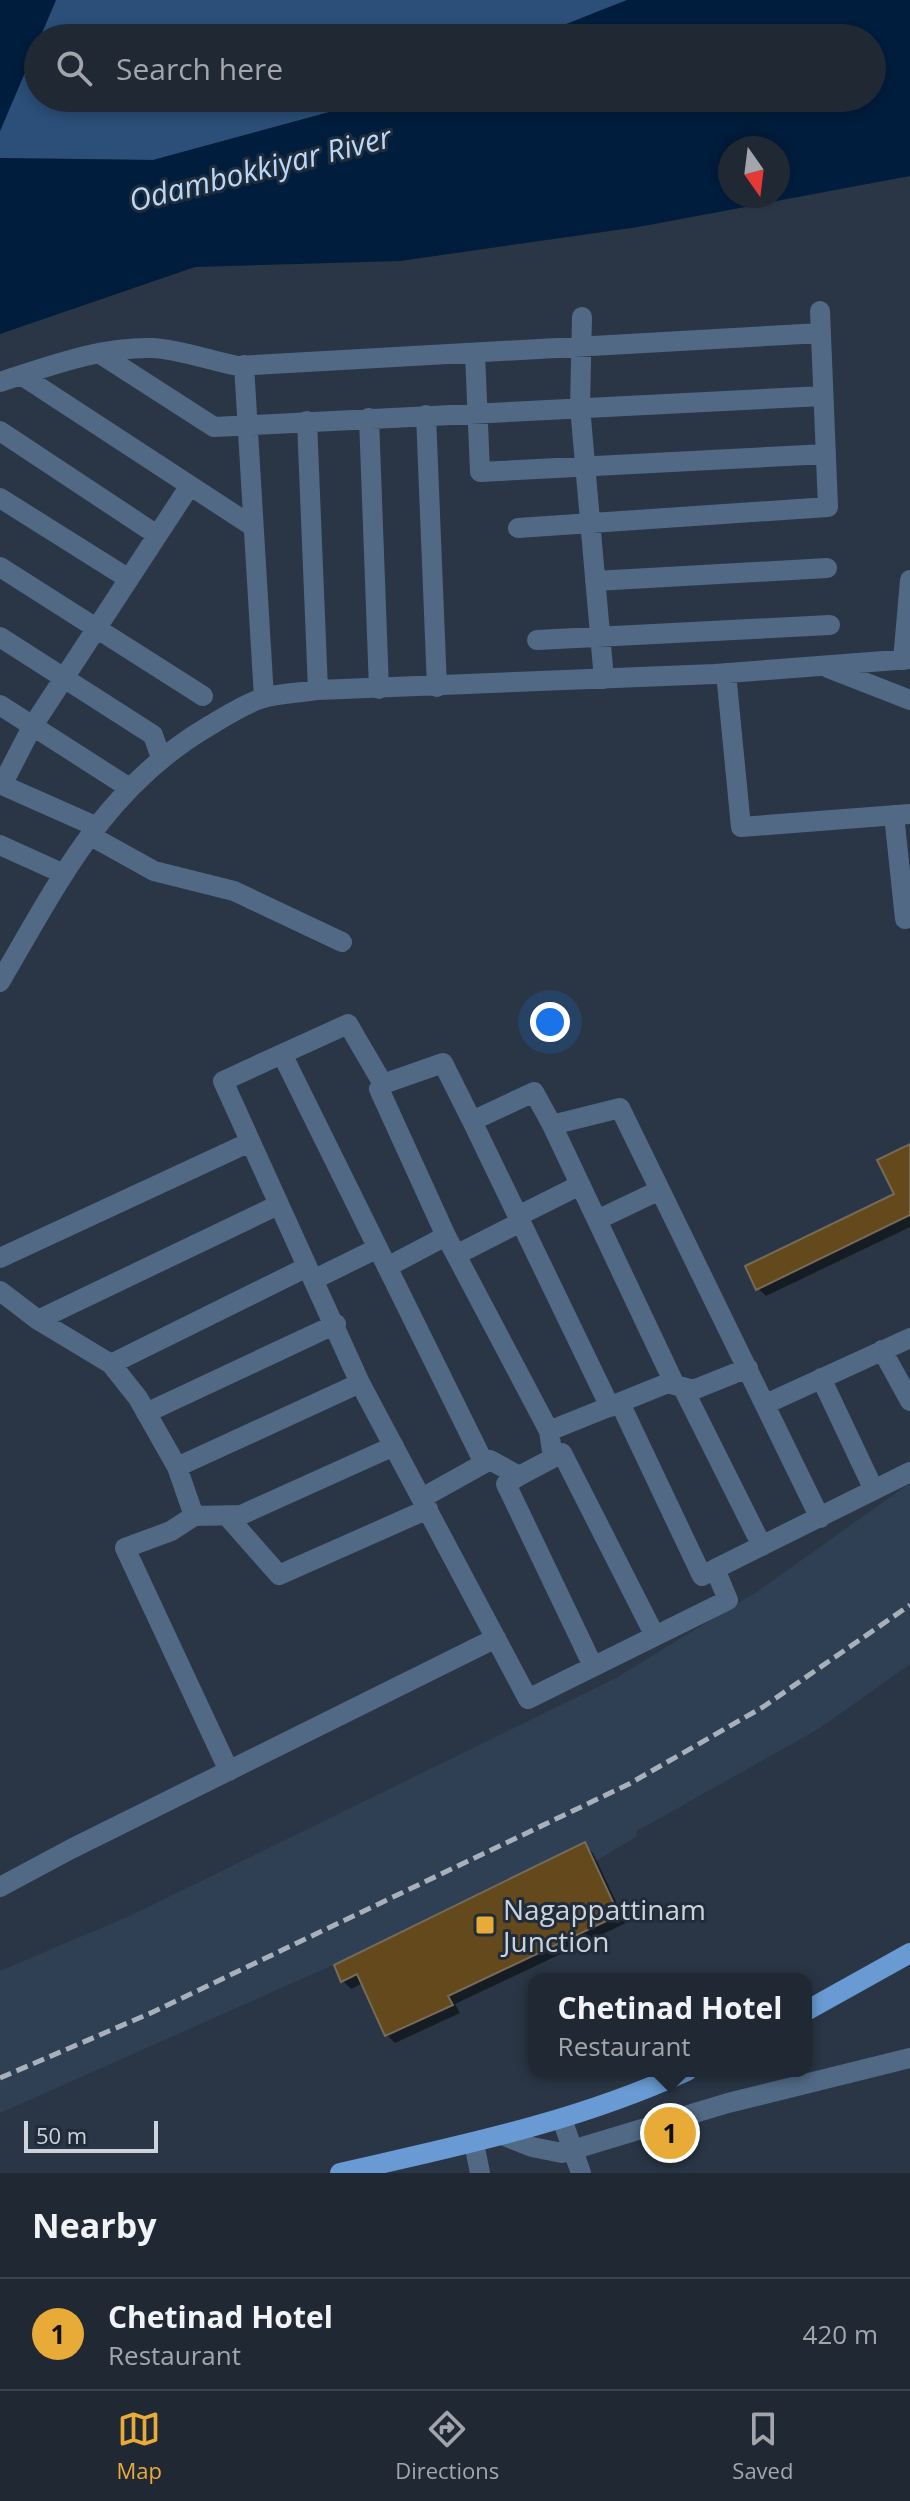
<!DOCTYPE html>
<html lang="en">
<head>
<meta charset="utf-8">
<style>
  :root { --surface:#202834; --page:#28303c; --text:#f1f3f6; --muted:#a2a6ac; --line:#3d444f; --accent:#e9ab38 }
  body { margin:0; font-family:"Open Sans",sans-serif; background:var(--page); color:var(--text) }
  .compass { position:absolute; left:718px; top:136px; width:72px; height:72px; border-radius:50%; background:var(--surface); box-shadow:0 4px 12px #0003; rotate:166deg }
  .scale { position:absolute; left:24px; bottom:20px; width:134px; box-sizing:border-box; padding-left:8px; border:4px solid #ccd3dd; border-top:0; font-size:22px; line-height:28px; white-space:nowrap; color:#ccd3dd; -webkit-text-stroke:6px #202c3a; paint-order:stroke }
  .you { position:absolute; left:550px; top:1022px; width:28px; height:28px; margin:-20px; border:6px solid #fff; border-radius:50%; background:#1a73e8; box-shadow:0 0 0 12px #1a73e833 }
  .badge { display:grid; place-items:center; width:52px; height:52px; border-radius:50%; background:var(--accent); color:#111; font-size:26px; font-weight:700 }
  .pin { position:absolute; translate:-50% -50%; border:4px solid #fff; box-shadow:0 2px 8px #0006 }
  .popup { position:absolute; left:528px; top:1973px; width:284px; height:104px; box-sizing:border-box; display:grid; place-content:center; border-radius:16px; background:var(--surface); filter:drop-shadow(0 2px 6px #0005); font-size:26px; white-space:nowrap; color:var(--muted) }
  .popup b { font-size:30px; color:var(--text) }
  .popup::after { content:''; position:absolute; left:50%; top:100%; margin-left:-16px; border:16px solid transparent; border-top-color:var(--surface) }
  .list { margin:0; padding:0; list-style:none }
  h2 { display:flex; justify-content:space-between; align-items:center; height:104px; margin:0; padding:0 32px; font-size:34px }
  h2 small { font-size:26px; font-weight:400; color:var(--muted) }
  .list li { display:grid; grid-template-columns:52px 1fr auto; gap:24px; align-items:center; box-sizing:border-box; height:112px; padding:0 32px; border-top:2px solid var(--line) }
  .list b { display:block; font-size:30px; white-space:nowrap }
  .list p { margin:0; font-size:26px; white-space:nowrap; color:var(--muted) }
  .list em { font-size:26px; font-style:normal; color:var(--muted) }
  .icon { flex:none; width:44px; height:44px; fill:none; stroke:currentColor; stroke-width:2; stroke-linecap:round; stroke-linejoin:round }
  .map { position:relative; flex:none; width:910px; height:2173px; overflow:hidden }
  .search { position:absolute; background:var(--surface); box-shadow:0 4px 12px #0003; left:24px; right:24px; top:24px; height:88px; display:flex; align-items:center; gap:20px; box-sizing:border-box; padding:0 28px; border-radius:44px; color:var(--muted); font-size:30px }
  .sheet { height:216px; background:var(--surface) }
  nav { display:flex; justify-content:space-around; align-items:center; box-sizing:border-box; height:112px; border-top:2px solid var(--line); background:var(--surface); font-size:22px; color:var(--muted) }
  nav a { display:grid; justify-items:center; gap:4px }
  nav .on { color:var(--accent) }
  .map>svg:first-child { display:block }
  .built { fill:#2f4054 }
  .green { fill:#2b4f79 }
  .water { fill:#001d3d; fill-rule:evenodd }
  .shadow { fill:#0007 }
  .building { fill:#63491b; stroke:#766b59; stroke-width:2 }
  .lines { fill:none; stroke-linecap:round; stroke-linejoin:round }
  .minor { stroke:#516985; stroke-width:20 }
  .major { stroke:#699ad3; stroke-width:20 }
  .rail { stroke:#a8b0bb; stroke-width:5; stroke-dasharray:12 6; stroke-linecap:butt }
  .poi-dot { fill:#e9ab38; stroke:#202c3a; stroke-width:3 }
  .labels { text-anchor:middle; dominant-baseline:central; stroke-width:6; stroke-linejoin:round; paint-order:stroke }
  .poi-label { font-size:28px; fill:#ccd3dd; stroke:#202c3a; text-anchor:start }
  .water-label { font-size:30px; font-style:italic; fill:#bad8fc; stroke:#202c3a }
</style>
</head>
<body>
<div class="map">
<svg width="910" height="2173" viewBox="0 0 910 2173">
  <rect width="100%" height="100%" fill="#2a3645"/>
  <!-- built -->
  <path class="built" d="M910 1483V1664L820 1728 637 1831 636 1837 594 1862 619 1915 449 1995 453 2005 385 2036 357 1975 341 1982 333 1965 0 2113V1971L134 1914 616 1678 758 1591Z"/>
  <!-- green -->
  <path class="green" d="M56 0H627L531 38H40Z
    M38 42V98H381L153 160 0 158V131Z"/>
  <!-- water -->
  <path class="water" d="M0 0H56L0 131Z
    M627 0H910V176L638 227 400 261 195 267 0 334V158L153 160 381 98H872V38H531ZM730 148H778V196H730Z"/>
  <!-- shadow -->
  <path class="shadow" d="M910 1146V1227L766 1296 758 1288 897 1195Z
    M584 1845 593 1853 626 1923 455 2004 460 2013 395 2043 387 2035 363 1983 351 1989 343 1981 337 1966Z"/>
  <!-- building -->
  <path class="building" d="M910 1144V1215L756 1290 745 1266 894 1194 877 1160Z
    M585 1842 619 1915 448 1996 453 2005 385 2036 357 1974 341 1982 334 1965Z"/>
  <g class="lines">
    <!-- minor -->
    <path class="minor" d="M582 317 580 407 604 679
      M99 353 214 427 823 396
      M475 353 480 472 826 454
      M244 365 264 698
      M21 375 252 526
      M0 382C50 366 98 347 152 348 180 349 210 361 238 366L821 333
      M426 415 437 687
      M369 418 379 689
      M307 421 318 690
      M0 431 157 535
      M0 498 129 579
      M518 528 828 507 820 311
      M0 567 203 696
      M595 581 827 568
      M0 637 153 735 161 758
      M537 640 830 625
      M903 660 910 580
      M828 668 910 700
      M726 673 741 827 910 814
      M0 705 128 787
      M0 784 97 827
      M2 785 32 727 189 487
      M894 815 905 919
      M91 836 154 871 234 891 342 942
      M0 845 64 874
      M0 982C59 881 105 787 209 726 226 716 244 704 263 698 280 693 300 693 318 690L715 674 910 659
      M282 1054 484 1463
      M383 1084 379 1089 446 1236 549 1431
      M472 1121 610 1407
      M552 1125 675 1385
      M518 1216 580 1185
      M597 1220 660 1190
      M456 1255 521 1222
      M0 1258 250 1142
      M387 1267 446 1236
      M313 1280 378 1248
      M0 1291 38 1320 111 1364 138 1398 177 1467 194 1516 171 1531 125 1548 229 1771
      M38 1320 278 1205
      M882 1350 910 1401
      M111 1364 307 1267
      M821 1378 874 1490
      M683 1388 762 1546
      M620 1403 702 1576 715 1569
      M766 1404 910 1338
      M146 1413 336 1324
      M553 1458 562 1453 655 1636
      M177 1467 360 1383
      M519 1476 506 1484 593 1666
      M422 1498 490 1460 519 1476 553 1458 549 1431 668 1383 693 1390 748 1368
      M194 1516 241 1515 394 1446
      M227 1516 279 1575 428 1509
      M820 1518 620 1108 552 1125 534 1092 472 1121 443 1063 383 1084 348 1024 223 1081 360 1383 528 1699 728 1600 715 1569 910 1472
      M0 1887 71 1849 496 1638
      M562 2119 581 2173
      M502 2135 532 2147 562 2153 728 2103 910 2058
      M474 2143 480 2173"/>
    <!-- major -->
    <path class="major" d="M806 2011 910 1953
      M340 2173C458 2146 577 2122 687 2071"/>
    <!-- rail -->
    <path class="rail" d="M0 2078 153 2012 629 1784 763 1707 910 1605"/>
  </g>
  <!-- markers -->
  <rect class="poi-dot" x="475" y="1915" width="20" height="20" rx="4"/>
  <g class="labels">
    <!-- poi labels -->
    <g class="poi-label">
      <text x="503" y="1909">Nagappattinam<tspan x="503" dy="32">Junction</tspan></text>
    </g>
    <!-- water labels -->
    <g class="water-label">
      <text transform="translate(260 168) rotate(-14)">Odambokkiyar River</text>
    </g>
  </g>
</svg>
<svg class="compass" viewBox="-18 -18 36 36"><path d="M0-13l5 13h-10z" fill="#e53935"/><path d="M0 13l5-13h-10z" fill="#a2a6ac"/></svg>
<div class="scale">50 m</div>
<div class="you"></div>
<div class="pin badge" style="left:670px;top:2133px">1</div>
<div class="popup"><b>Chetinad Hotel</b>Restaurant</div>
<div class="search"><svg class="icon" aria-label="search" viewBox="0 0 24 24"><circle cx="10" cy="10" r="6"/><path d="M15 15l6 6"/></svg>Search here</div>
</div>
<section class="sheet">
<h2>Nearby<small></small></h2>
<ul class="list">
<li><span class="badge">1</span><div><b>Chetinad Hotel</b><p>Restaurant</p></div><em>420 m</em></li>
</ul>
</section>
<nav>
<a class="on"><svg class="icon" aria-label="map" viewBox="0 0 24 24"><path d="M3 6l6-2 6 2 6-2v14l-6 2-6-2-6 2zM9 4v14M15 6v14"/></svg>Map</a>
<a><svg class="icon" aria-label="directions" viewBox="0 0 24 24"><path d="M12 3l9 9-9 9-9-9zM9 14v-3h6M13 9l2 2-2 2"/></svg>Directions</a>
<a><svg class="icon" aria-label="saved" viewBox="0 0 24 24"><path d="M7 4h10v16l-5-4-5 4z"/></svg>Saved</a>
</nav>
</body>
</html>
